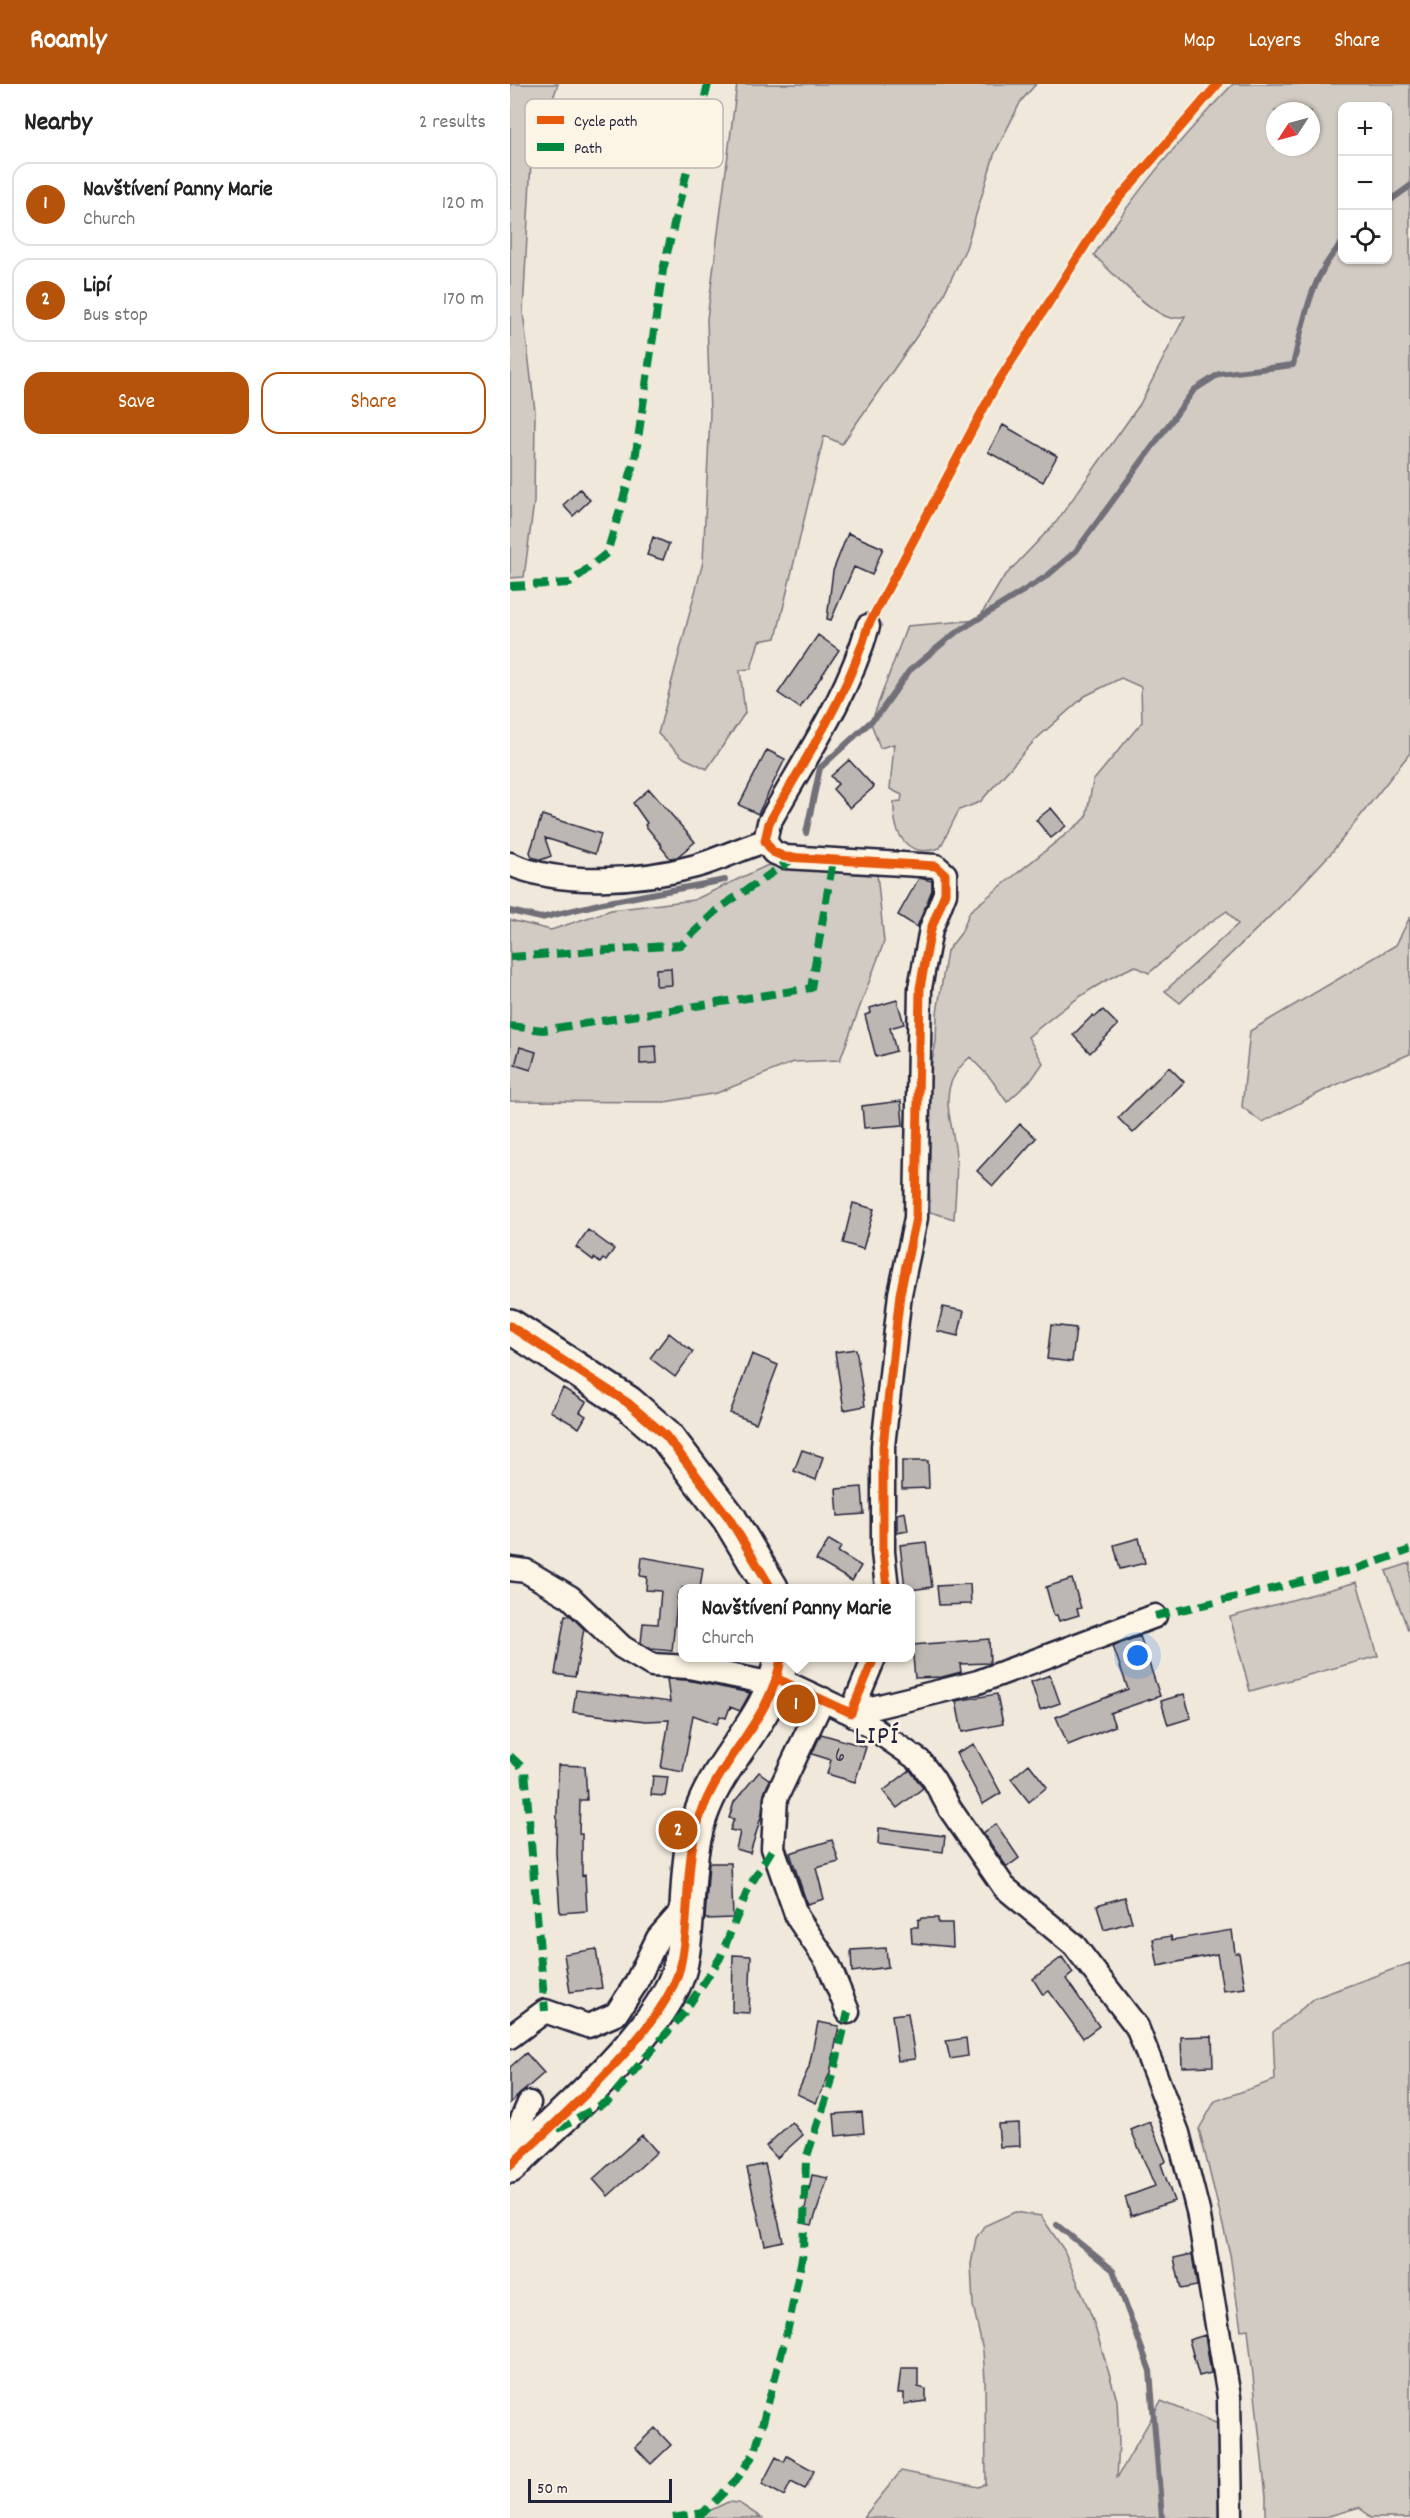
<!DOCTYPE html>
<html lang="en">
<head>
<meta charset="utf-8">
<style>
  :root { --surface:#fff; --page:#f2f2f2; --text:#222; --muted:#767676; --line:#e0e0e0; --accent:#b45309 }
  body { margin:0; font-family:Dekko,sans-serif; background:var(--page); color:var(--text) }
  .controls { position:absolute; right:18px; top:18px; display:grid; overflow:hidden; border-radius:12px; box-shadow:0 2px 4px #0004 }
  .controls button { width:54px; height:54px; display:grid; place-items:center; padding:0; border:0; border-bottom:2px solid var(--line); background:var(--surface); color:var(--text); font:30px sans-serif }
  .compass { position:absolute; left:756px; top:18px; width:54px; height:54px; border-radius:50%; background:var(--surface); box-shadow:0 2px 4px #0004; rotate:234deg }
  .scale { position:absolute; left:18px; bottom:15px; width:144px; box-sizing:border-box; padding-left:6px; border:3px solid #22223b; border-top:0; font-size:16px; line-height:21px; white-space:nowrap; color:#22223b; -webkit-text-stroke:4px #fcf5e5; paint-order:stroke }
  .you { position:absolute; left:628px; top:1572px; width:21px; height:21px; margin:-15px; border:4px solid #fff; border-radius:50%; background:#1a73e8; box-shadow:0 0 0 9px #1a73e833 }
  .badge { display:grid; place-items:center; width:39px; height:39px; border-radius:50%; background:var(--accent); color:#fff; font-size:20px; font-weight:700 }
  .pin { position:absolute; translate:-50% -50%; border:3px solid #fff; box-shadow:0 2px 6px #0006 }
  .popup { position:absolute; left:168px; top:1500px; width:237px; height:78px; box-sizing:border-box; display:grid; place-content:center; border-radius:12px; background:var(--surface); filter:drop-shadow(0 2px 4px #0005); font-size:20px; white-space:nowrap; color:var(--muted) }
  .popup b { font-size:22px; color:var(--text) }
  .popup::after { content:''; position:absolute; left:50%; top:100%; margin-left:-12px; border:12px solid transparent; border-top-color:var(--surface) }
  .list { margin:0; padding:0; list-style:none }
  h2 { display:flex; justify-content:space-between; align-items:center; height:78px; margin:0; padding:0 24px; font-size:26px }
  h2 small { font-size:20px; font-weight:400; color:var(--muted) }
  .list li { display:grid; grid-template-columns:39px 1fr auto; gap:18px; align-items:center; box-sizing:border-box; height:84px; margin:0 12px 12px; padding:0 12px; border:2px solid var(--line); border-radius:18px }
  .list b { display:block; font-size:22px; white-space:nowrap }
  .list p { margin:0; font-size:20px; white-space:nowrap; color:var(--muted) }
  .list em { font-size:20px; font-style:normal; color:var(--muted) }
  .actions { display:flex; gap:12px; padding:18px 24px }
  .actions a { flex:1; padding:14px 0; border:2px solid var(--accent); border-radius:18px; text-align:center; font-size:21px; color:var(--accent) }
  .actions .main { background:var(--accent); color:#fff }
  .icon { flex:none; width:33px; height:33px; fill:none; stroke:currentColor; stroke-width:2; stroke-linecap:round; stroke-linejoin:round }
  .map { position:relative; flex:none; width:900px; height:2434px; overflow:hidden }
  header { display:flex; align-items:center; gap:36px; box-sizing:border-box; height:84px; padding:0 30px; background:var(--accent); color:#fff }
  header strong { font-size:28px }
  nav { display:flex; gap:33px; margin-inline-start:auto; font-size:21px }
  main { display:flex }
  aside { flex:1; background:var(--surface) }
  .map>svg:first-child { display:block }
  .green { fill:#d1cbc3; stroke:#7a767f; stroke-width:1.5; fill-rule:evenodd }
  .lines { fill:none; stroke-linecap:round; stroke-linejoin:round }
  .stream { stroke:#716f79; stroke-width:6 }
  .building { fill:#bcb7b3; stroke:#22223b; stroke-width:1.5 }
  .street-casing { stroke:#22223b; stroke-width:27 }
  .secondary-casing { stroke:#22223b; stroke-width:38 }
  .street { stroke:#fcf5e5; stroke-width:22 }
  .secondary { stroke:#fcf5e5; stroke-width:33 }
  .quiet { stroke:#00873e; stroke-width:8; stroke-dasharray:15 8; stroke-linecap:butt }
  .cycleway-casing { stroke:#fcf5e5; stroke-width:13 }
  .cycleway { stroke:#e8590c; stroke-width:9 }
  .labels { text-anchor:middle; dominant-baseline:central; stroke-width:5; stroke-linejoin:round; paint-order:stroke }
  .number-label { font-size:21px; fill:#484759 }
  .quarter-label { font-size:27px; letter-spacing:1.5px; fill:#22223b; stroke:#fcf5e5 }
  .key { fill:#fcf5e5; stroke:#bbb6b2; stroke-width:1.5 }
  .key-label { font-size:16px; fill:#22223b }
</style>
</head>
<body>
<header>
<strong>Roamly</strong>
<nav><a>Map</a><a>Layers</a><a>Share</a></nav>
</header>
<main>
<aside>
<h2>Nearby<small>2 results</small></h2>
<ul class="list">
<li><span class="badge">1</span><div><b>Navštívení Panny Marie</b><p>Church</p></div><em>120 m</em></li>
<li><span class="badge">2</span><div><b>Lipí</b><p>Bus stop</p></div><em>170 m</em></li>
</ul>
<div class="actions"><a class="main">Save</a><a>Share</a></div>
</aside>
<div class="map">
<svg width="900" height="2434" viewBox="0 0 900 2434">
  <rect width="100%" height="100%" fill="#efe8db"/>
  <filter id="ink" filterUnits="userSpaceOnUse"><feTurbulence type="fractalNoise" baseFrequency=".0167" numOctaves="2"/><feDisplacementMap in="SourceGraphic" scale="12" xChannelSelector="R" yChannelSelector="G"/><feConvolveMatrix kernelMatrix="1 2 1 2 8 2 1 2 1" color-interpolation-filters="sRGB"/></filter>
  <g filter="url(#ink)">
    <!-- green -->
    <path class="green" d="M0 0H48L21 77 13 228 25 327 24 418 14 493 0 494Z
      M227 0H526L511 17 484 71 456 164 429 220 332 360 314 352 266 554 249 557 241 585 230 586 235 629 197 685 174 674 148 650 193 478 200 331 197 235Z
      M723 0H900V669L822 768 780 813 670 919 655 907 728 840 717 827 689 846 639 889 625 882C582 901 554 923 518 953L533 979 522 995 497 1018 481 995 460 973C424 1005 442 1030 446 1071 448 1092 445 1114 444 1135L420 1128 417 1001 426 958 427 929 437 867 451 849 460 827 576 734 583 697 632 638 631 603 611 594 575 612 525 656 470 718 449 726 430 764C396 775 383 750 384 718L391 717 392 711 380 705 384 660 370 664 361 639 397 542 468 536 493 494 547 437 630 320 675 232C671 233 665 235 661 234 642 231 598 185 584 171 626 107 670 55 723 0ZM832 22H878V176H832ZM765 27H801V63H765Z
      M258 781 367 790 374 858 330 976 284 978 207 1009 155 1018 0 1017V836L41 846 101 826 184 816Z
      M900 833V970L821 1003 752 1038 732 1023 740 947 886 861Z
      M900 1479V1545L898 1546 876 1487Z
      M847 1498 868 1572 740 1607 720 1533Z
      M900 1879V2434H860L850 2423 812 2434H756V2413L738 2245 731 2246 720 2170 689 2045 705 2017 765 1996 763 1948 805 1914Z
      M505 2128 531 2132 554 2166 582 2233 607 2316 609 2358 607 2394 651 2317 711 2341 708 2434H353L391 2387 469 2403 476 2400 475 2296 473 2267 463 2221 461 2180 466 2154 474 2142Z
      M218 2418 229 2419 252 2434H184Z"/>
    <g class="lines">
      <!-- stream -->
      <path class="stream" d="M878 118 900 102
        M296 749 310 684 369 630 399 587 444 550 537 492 566 467 684 306 709 290 783 281C794 237 800 193 832 159
        M0 827 31 834 93 819 215 796
        M547 2141 603 2186 640 2287 652 2434"/>
    </g>
    <!-- building -->
    <path class="building" d="M493 341 547 372 533 398 478 368Z
      M70 405 80 416 63 432 53 421Z
      M338 449 373 464 362 491 344 483 321 536 317 535 323 487Z
      M143 453 159 460 153 476 137 471Z
      M308 551 329 566 290 624 268 609Z
      M257 666 275 675 248 730 229 721Z
      M339 676 364 703 340 724 323 705 328 700 321 692Z
      M139 705 185 758 167 773 160 774 151 763 152 762 135 741 137 739 123 719Z
      M541 724 556 742 541 754 526 736Z
      M32 731 91 750 85 770 35 754 41 772 31 776 22 773 20 768Z
      M409 794 422 797V806L407 843 388 831Z
      M161 884 162 901 146 902V885Z
      M387 916 394 940 380 944 386 967 366 973 355 931 361 929 360 924Z
      M593 926 608 941 580 969 563 951 583 931 585 933Z
      M146 962 147 979 130 980V963Z
      M10 963 26 968 21 986 5 981Z
      M659 983 674 998 623 1049 608 1034Z
      M391 1017 393 1041 354 1044 352 1022Z
      M510 1040 526 1054 483 1102 467 1087Z
      M343 1119 364 1125 353 1165 333 1159Z
      M78 1146 104 1165 96 1177 93 1175 90 1179 84 1174 83 1176 66 1163Z
      M433 1223 454 1227 448 1252 427 1247Z
      M541 1241 566 1244 562 1278 537 1275Z
      M159 1249 183 1268 165 1293 140 1274Z
      M346 1265 355 1322 334 1326 325 1268Z
      M242 1270 268 1281 246 1339 220 1329Z
      M53 1304 76 1318 70 1328 76 1332 69 1344 40 1327Z
      M292 1366 313 1373 306 1396 284 1387Z
      M392 1377H418L419 1404 392 1405Z
      M352 1403 354 1430 328 1432 326 1405Z
      M395 1428 398 1447 387 1449V1430Z
      M629 1454 635 1479 610 1485 604 1461Z
      M319 1456 331 1463 328 1468 351 1482 342 1497 306 1476Z
      M416 1458 422 1503 400 1506 395 1504 390 1461Z
      M132 1473 193 1484 190 1504H172V1510L168 1509 162 1567 141 1565 131 1559 133 1539 148 1540 151 1507 136 1506 137 1493 130 1492Z
      M562 1495 571 1524 567 1525 569 1531 549 1537 547 1531 544 1532 536 1503Z
      M460 1500 461 1520 429 1521 427 1502Z
      M55 1531 61 1532 74 1545 65 1593 45 1590Z
      M630 1552 650 1612 600 1629 605 1642 558 1661 546 1633 618 1605 603 1562Z
      M479 1555 480 1579 450 1580 451 1588 432 1593 405 1594 402 1561Z
      M540 1591 550 1619 530 1626 521 1598Z
      M157 1595 177 1596 240 1609 230 1627 220 1623 216 1634 210 1632 207 1640 183 1631 173 1688 151 1684 159 1636 136 1637 63 1628 66 1606 160 1618Z
      M487 1610 493 1640 452 1648 446 1617Z
      M674 1610 681 1634 658 1641 651 1617Z
      M278 1615 295 1622 291 1630 274 1625Z
      M311 1650 356 1663 345 1698 317 1690 321 1676 302 1670Z
      M464 1660 491 1709 473 1720 446 1669Z
      M519 1680 537 1703 519 1718 501 1695Z
      M48 1681 75 1682 77 1716H70L69 1750H72V1792L75 1791 77 1827 50 1829 46 1769Z
      M400 1686 413 1704 387 1724 373 1707Z
      M249 1688 260 1696 254 1709 252 1730 240 1769 226 1765 230 1748 220 1746 224 1735 219 1734 224 1718Z
      M143 1692 158 1693 155 1712 141 1711Z
      M486 1740 509 1774 497 1783 473 1749Z
      M369 1744 435 1752 433 1768 368 1760Z
      M322 1756 329 1778 306 1784 314 1815 297 1820 280 1769Z
      M199 1779H221L223 1834 195 1835Z
      M615 1813 622 1838 594 1846 587 1821Z
      M412 1834H428V1839H442L443 1863 402 1859 401 1843H408V1836Z
      M722 1846 725 1869H729L735 1904 713 1907 707 1870 648 1882 643 1855 661 1852 662 1856Z
      M376 1864 378 1883 342 1888 341 1866Z
      M86 1865 92 1904 60 1908 54 1870Z
      M223 1871 241 1872 239 1929 222 1928Z
      M552 1873 563 1889 556 1895 589 1942 573 1954 539 1907 533 1911 523 1895Z
      M398 1929 405 1975 388 1977 382 1931Z
      M308 1938 329 1942 320 1989 306 2019 287 2010 299 1983Z
      M702 1952 703 1982 672 1983 671 1953Z
      M456 1954 458 1972 440 1975 436 1957Z
      M16 1969 34 1989 0 2019V1983Z
      M352 2028 354 2049 326 2052 324 2030Z
      M282 2038 293 2051 267 2074 256 2062Z
      M640 2038 656 2077 651 2080 664 2117 621 2132 615 2113 645 2102 621 2046Z
      M509 2039 510 2062 490 2063 488 2040Z
      M132 2051 147 2068 98 2112 83 2095Z
      M255 2080 273 2157 255 2161 237 2084Z
      M302 2091 318 2094 302 2141 292 2139Z
      M682 2170 687 2202 671 2205 664 2174Z
      M695 2251 701 2289 689 2292 679 2256Z
      M391 2284H408V2303L416 2305V2317L394 2320V2309H388Z
      M145 2344 161 2361 141 2380 125 2363Z
      M277 2372 304 2387 295 2405 281 2398 274 2412 252 2400 266 2373 274 2378Z"/>
    <g class="lines">
      <defs>
        <path id="street" d="M358 542C337 614 295 674 259 739L255 757 263 768 275 773 426 782 435 790V809L421 845 410 904 406 1134 390 1210 373 1362V1468L377 1504
          M0 780C52 803 132 797 186 782 210 775 232 764 255 757
          M0 1485 16 1487 60 1513 112 1563 142 1581 179 1583 264 1600
          M266 1594 341 1629 364 1574
          M313 1615 266 1714 263 1764 287 1833 318 1879 338 1928
          M341 1629 410 1677 424 1696 440 1725 494 1803 564 1861 627 1943 668 2049 688 2127 719 2313 721 2434
          M341 1629 468 1598 645 1532
          M0 1953 35 1927 78 1942 106 1930 125 1901 148 1854 178 1820
          M0 2064 19 2019"/>
        <path id="secondary" d="M0 1242 118 1319 156 1352 219 1434 261 1504
          M0 2082C47 2036 155 1945 170 1883 182 1830 172 1773 194 1722 215 1670 263 1631 271 1574"/>
      </defs>
      <!-- street casing -->
      <use href="#street" class="street-casing"/>
      <!-- secondary casing -->
      <use href="#secondary" class="secondary-casing"/>
      <!-- street -->
      <use href="#street" class="street"/>
      <!-- secondary -->
      <use href="#secondary" class="secondary"/>
      <!-- quiet -->
      <path class="quiet" d="M0 502 60 499 97 469 125 375 153 186 198 0
        M0 873 171 861 208 825 284 774
        M0 942 33 946 301 904 323 776
        M645 1532 846 1485 900 1466
        M0 1672 15 1686 35 1927
        M47 2045 98 2017 173 1930 210 1874 239 1803 263 1764
        M163 2434 193 2429 227 2395 245 2368 278 2244 293 2169 296 2075 320 2003 338 1928"/>
      <defs>
        <path id="cycleway" d="M0 1242 118 1319 156 1352 219 1434 261 1504
          M377 1504 373 1468V1362L390 1210 406 1134 410 904 421 845 435 809V790L426 782 275 773 263 768 255 757 259 739C295 674 337 614 358 542L485 303 596 129 708 0
          M266 1594 341 1629 364 1574
          M0 2082C47 2036 155 1945 170 1883 182 1830 172 1773 194 1722 215 1670 263 1631 271 1574"/>
      </defs>
      <!-- cycleway casing -->
      <use href="#cycleway" class="cycleway-casing"/>
      <!-- cycleway -->
      <use href="#cycleway" class="cycleway"/>
    </g>
  </g>
  <g class="labels">
    <!-- number labels -->
    <g class="number-label">
      <text x="330" y="1673">6</text>
    </g>
    <!-- quarter labels -->
    <g class="quarter-label">
      <text x="367" y="1653">LIPÍ</text>
    </g>
  </g>
  <!-- legend -->
  <rect x="15" y="15" width="198" height="69" rx="9" class="key"/>
  <rect x="27" y="32" width="27" height="8" fill="#e8590c"/>
  <rect x="27" y="59" width="27" height="8" fill="#00873e"/>
  <g class="key-label">
    <text x="64" y="42">Cycle path</text>
    <text x="64" y="69">Path</text>
  </g>
</svg>
<div class="controls">
<button>+</button>
<button>−</button>
<button><svg class="icon" aria-label="locate" viewBox="0 0 24 24"><circle cx="12" cy="12" r="6"/><path d="M12 2v4M12 18v4M2 12h4M18 12h4"/></svg></button>
</div>
<svg class="compass" viewBox="-18 -18 36 36"><path d="M0-13l5 13h-10z" fill="#e53935"/><path d="M0 13l5-13h-10z" fill="#767676"/></svg>
<div class="scale">50 m</div>
<div class="you"></div>
<div class="pin badge" style="left:286px;top:1620px">1</div>
<div class="popup"><b>Navštívení Panny Marie</b>Church</div>
<div class="pin badge" style="left:168px;top:1746px">2</div>
</div>
</main>
</body>
</html>
